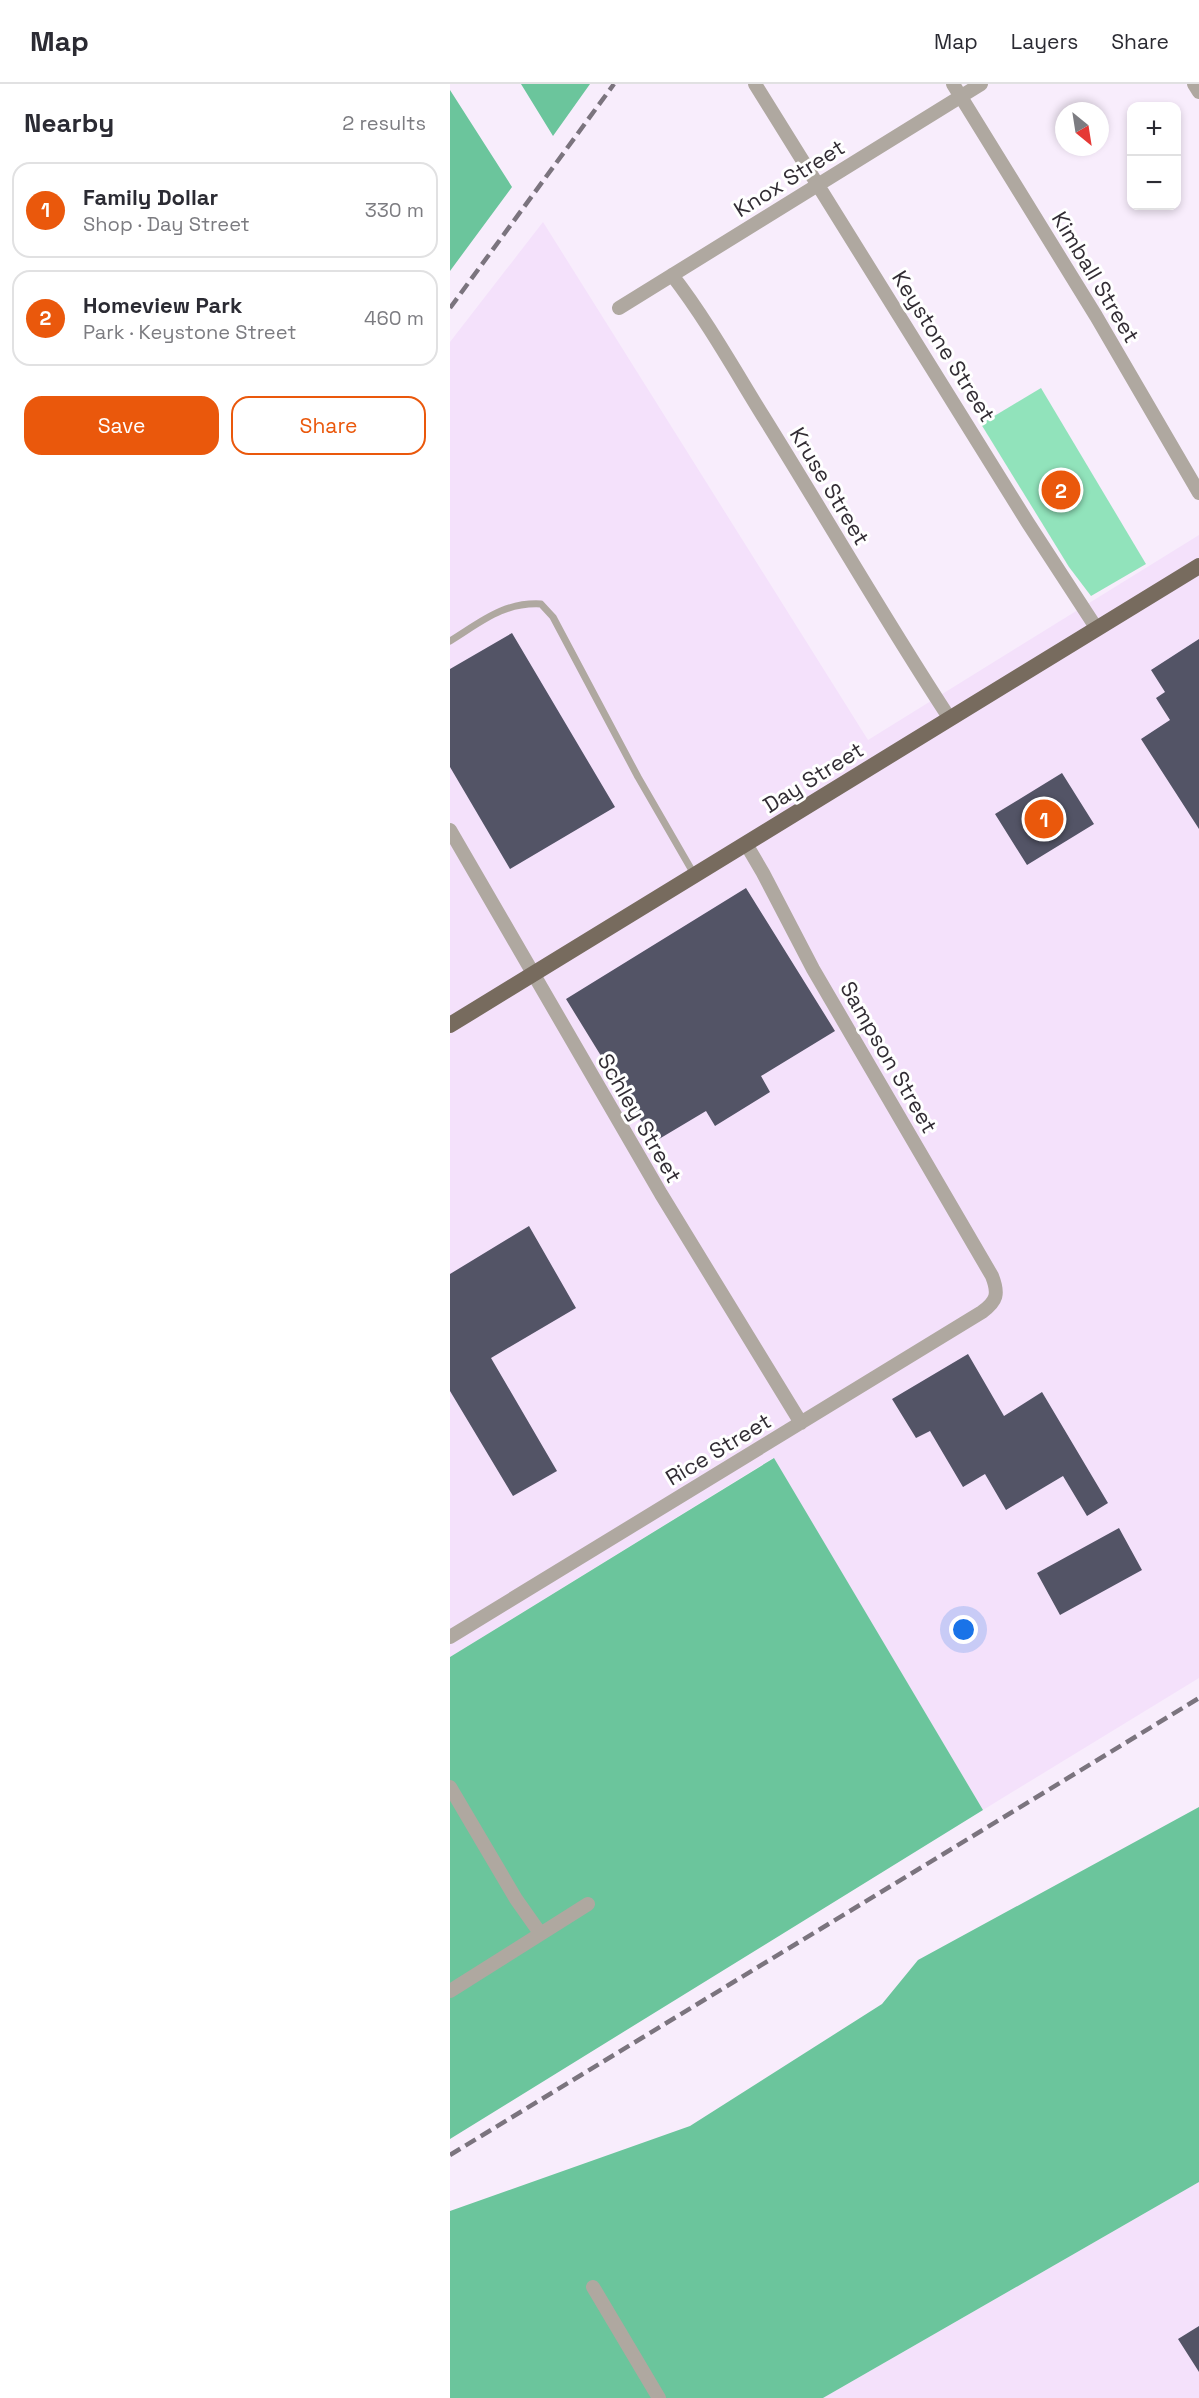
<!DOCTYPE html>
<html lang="en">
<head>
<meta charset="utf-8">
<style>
  :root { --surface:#fff; --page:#f2f2f3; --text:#2b2b33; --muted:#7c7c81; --line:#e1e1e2; --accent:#ea580c }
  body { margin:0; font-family:"Space Grotesk",sans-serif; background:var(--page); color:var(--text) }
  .controls { position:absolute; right:18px; top:18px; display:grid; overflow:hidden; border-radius:12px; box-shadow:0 3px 9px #0003 }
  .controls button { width:54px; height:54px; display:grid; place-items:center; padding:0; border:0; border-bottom:2px solid var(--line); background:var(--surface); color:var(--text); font:30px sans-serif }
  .compass { position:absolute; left:605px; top:18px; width:54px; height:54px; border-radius:50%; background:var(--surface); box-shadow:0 3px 9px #0003; rotate:150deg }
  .you { position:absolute; left:514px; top:1546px; width:21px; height:21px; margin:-15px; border:4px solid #fff; border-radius:50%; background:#1a73e8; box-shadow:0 0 0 9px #1a73e833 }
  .badge { display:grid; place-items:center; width:39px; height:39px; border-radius:50%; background:var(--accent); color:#fff; font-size:20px; font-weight:700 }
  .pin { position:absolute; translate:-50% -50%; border:3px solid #fff; box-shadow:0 2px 6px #0006 }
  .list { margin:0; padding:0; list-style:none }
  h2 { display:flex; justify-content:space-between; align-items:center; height:78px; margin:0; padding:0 24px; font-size:26px }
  h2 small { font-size:20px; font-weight:400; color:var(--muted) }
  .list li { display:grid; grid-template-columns:39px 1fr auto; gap:18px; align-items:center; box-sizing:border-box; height:96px; margin:0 12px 12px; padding:0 12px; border:2px solid var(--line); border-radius:18px }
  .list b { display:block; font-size:22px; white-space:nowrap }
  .list p { margin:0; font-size:20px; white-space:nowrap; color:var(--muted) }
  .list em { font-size:20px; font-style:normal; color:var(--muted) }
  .actions { display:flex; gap:12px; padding:18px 24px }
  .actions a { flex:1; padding:14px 0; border:2px solid var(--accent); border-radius:18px; text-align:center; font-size:21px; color:var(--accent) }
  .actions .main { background:var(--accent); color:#fff }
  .map { position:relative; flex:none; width:749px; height:2314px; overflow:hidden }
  header { display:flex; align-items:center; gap:36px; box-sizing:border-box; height:84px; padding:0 30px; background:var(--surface); border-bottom:2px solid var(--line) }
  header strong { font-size:28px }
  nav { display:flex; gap:33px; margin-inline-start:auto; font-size:21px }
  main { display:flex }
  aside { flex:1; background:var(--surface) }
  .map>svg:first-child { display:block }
  .built { fill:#f4e1fb }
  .green { fill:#91e3bb }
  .forest { fill:#6bc59c }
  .building { fill:#535466 }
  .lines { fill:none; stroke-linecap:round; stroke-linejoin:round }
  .service { stroke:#afa8a0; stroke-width:7 }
  .minor { stroke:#afa8a0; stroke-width:14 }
  .primary { stroke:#776b5e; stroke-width:16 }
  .rail { stroke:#7b747e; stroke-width:4.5; stroke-dasharray:12 6; stroke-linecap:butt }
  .labels { text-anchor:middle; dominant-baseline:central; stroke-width:6; stroke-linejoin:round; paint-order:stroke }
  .street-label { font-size:22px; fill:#322d34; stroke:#fff }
</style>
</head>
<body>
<header>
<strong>Map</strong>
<nav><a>Map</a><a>Layers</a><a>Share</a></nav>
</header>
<main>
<aside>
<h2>Nearby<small>2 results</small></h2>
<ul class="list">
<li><span class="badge">1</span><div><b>Family Dollar</b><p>Shop · Day Street</p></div><em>330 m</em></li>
<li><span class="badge">2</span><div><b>Homeview Park</b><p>Park · Keystone Street</p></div><em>460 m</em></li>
</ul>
<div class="actions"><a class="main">Save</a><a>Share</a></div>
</aside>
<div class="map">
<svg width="749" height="2314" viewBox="0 0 749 2314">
  <rect width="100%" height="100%" fill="#f8edfc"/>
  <!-- built -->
  <path class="built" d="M93 138 418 656 749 451V1594L533 1726 323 1374 0 1573V258Z
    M749 2098V2314H373Z"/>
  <!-- green -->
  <path class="green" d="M591 304 696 480 641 512 619 483 531 340Z"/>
  <!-- forest -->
  <path class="forest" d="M71 0H140L103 52Z
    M0 6 62 103 0 187Z
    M324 1374 533 1726 0 2055V1573Z
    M749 1723V2098L373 2314H0V2127L240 2042 432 1920 468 1876Z"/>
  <!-- building -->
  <path class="building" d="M62 549 165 723 60 785 0 683V585Z
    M749 555V745L691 655 720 636 706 614 715 608 701 586Z
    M612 689 644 740 577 781 545 730Z
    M296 804 385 947 311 992 320 1008 265 1042 256 1027 204 1058 116 915Z
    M79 1142 126 1224 41 1274 107 1387 63 1412 0 1307V1190Z
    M518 1270 554 1332 592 1308 658 1419 637 1432 613 1392 556 1426 535 1390 513 1403 480 1347 466 1354 442 1315Z
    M669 1444 692 1486 610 1531 587 1489Z
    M749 2242V2288L728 2255Z"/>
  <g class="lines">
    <!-- service -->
    <path class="service" d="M0 557C31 538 53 518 91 520L103 533 188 693 244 790"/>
    <!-- minor -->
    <path class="minor" d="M305 0 578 439 647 545
      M503 0 646 232 749 409
      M744 0 749 8
      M222 191C256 235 284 285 313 332 376 433 435 536 500 635
      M169 224 531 0
      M0 746 211 1110 351 1339
      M0 1553 532 1228C547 1217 549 1210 542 1192L363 885 313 789 296 760
      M0 1703 66 1815 90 1849
      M0 1907 138 1820
      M143 2203 209 2314"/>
    <!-- primary -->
    <path class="primary" d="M0 941 749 482"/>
    <!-- rail -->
    <path class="rail" d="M0 224 164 0
      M0 2071 749 1614"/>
  </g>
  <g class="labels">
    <!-- street labels -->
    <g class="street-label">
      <text transform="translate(339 94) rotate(-32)">Knox Street</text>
      <text transform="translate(646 193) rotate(59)">Kimball Street</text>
      <text transform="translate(494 262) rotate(58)">Keystone Street</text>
      <text transform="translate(380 402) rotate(59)">Kruse Street</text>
      <text transform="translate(363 693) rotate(-32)">Day Street</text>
      <text transform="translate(439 973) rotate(60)">Sampson Street</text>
      <text transform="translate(190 1034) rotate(60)">Schley Street</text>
      <text transform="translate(268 1365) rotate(-31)">Rice Street</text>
    </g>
  </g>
</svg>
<div class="controls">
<button>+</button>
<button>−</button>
</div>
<svg class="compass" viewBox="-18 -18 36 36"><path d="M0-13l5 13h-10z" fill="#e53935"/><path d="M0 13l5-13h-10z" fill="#7c7c81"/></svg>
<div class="you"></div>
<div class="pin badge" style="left:594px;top:735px">1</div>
<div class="pin badge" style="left:611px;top:406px">2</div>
</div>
</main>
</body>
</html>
